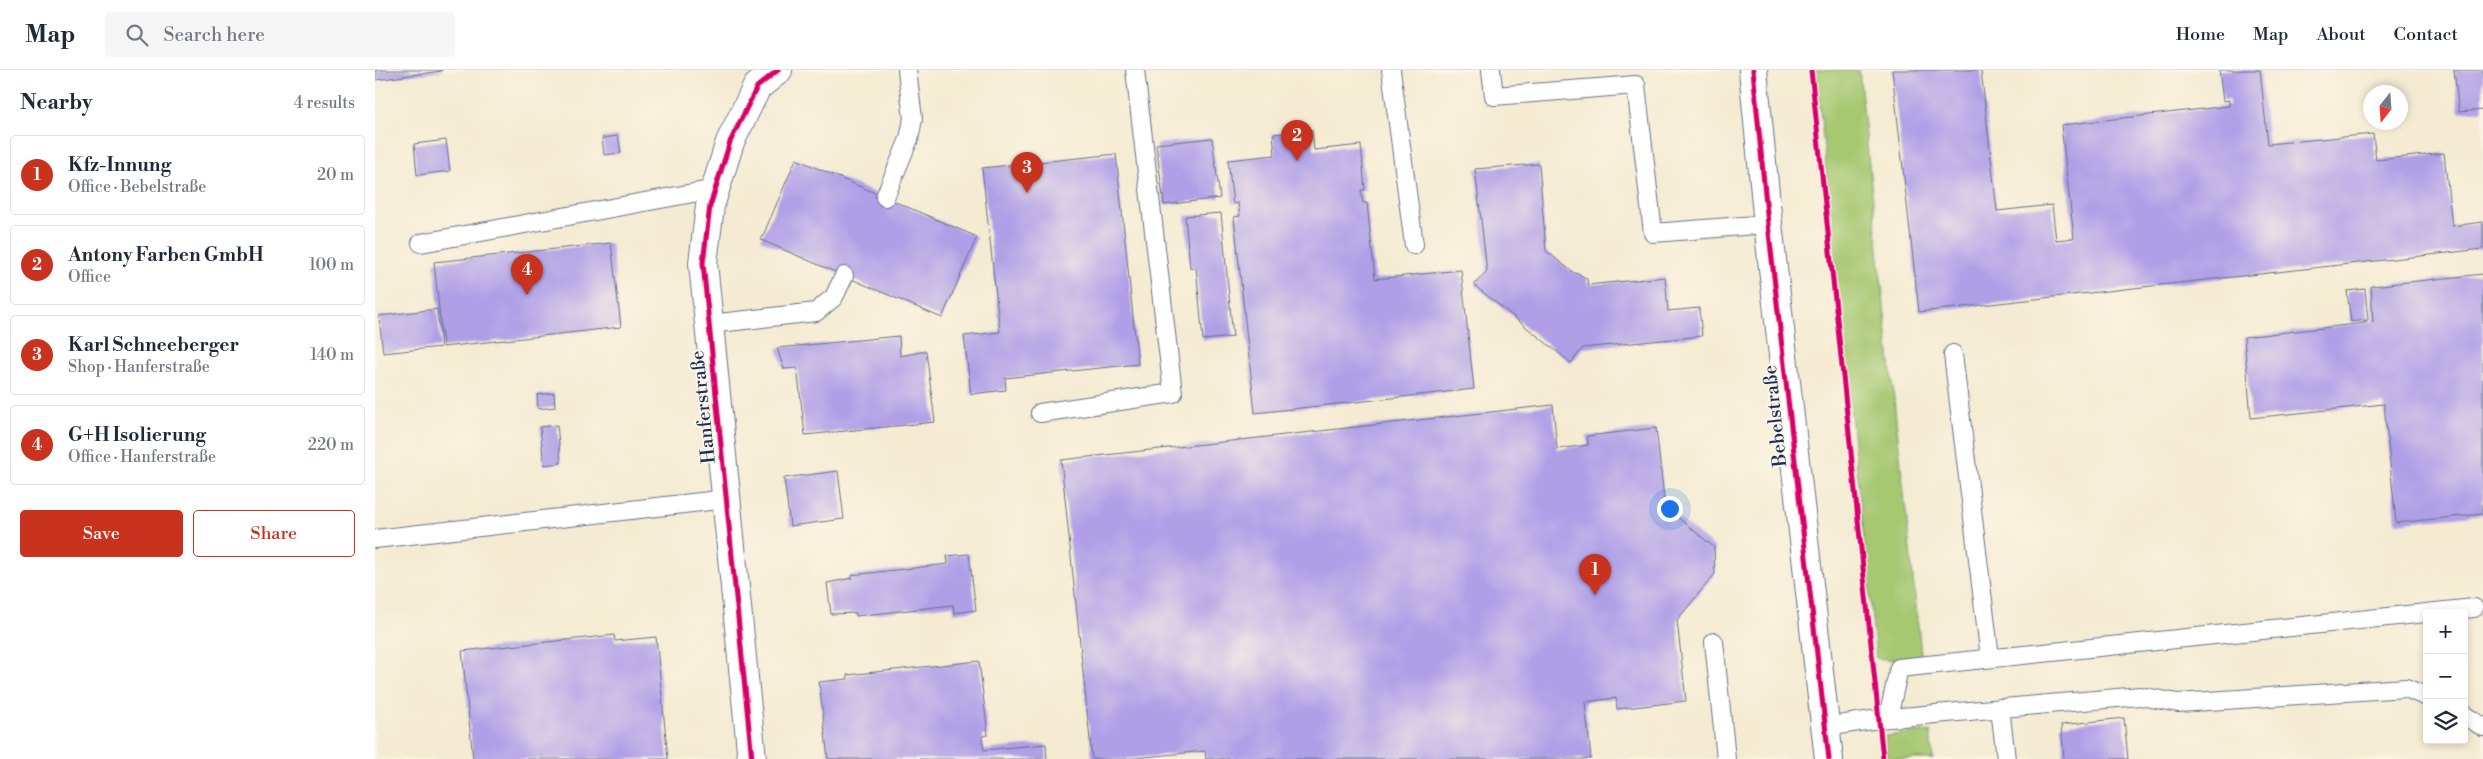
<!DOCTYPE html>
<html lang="en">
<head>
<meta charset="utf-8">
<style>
  :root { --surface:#fff; --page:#f6f6f7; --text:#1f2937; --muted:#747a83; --line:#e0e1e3; --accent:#c8321e }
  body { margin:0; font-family:"Libre Bodoni",serif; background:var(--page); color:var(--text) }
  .controls { position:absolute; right:15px; bottom:15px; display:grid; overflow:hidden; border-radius:5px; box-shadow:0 2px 8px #0003 }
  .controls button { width:45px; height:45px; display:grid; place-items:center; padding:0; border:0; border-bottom:1px solid var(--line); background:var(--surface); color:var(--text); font:25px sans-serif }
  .compass { position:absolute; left:1988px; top:15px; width:45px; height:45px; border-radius:50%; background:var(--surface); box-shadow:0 2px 8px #0003; rotate:197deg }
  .you { position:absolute; left:1294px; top:438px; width:18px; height:18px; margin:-12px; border:4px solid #fff; border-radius:50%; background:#1a73e8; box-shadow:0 0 0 8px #1a73e833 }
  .badge { display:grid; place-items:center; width:32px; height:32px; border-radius:50%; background:var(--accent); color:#fff; font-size:16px; font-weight:700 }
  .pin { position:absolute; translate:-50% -41px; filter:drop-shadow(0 1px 2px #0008) }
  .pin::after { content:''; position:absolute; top:26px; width:18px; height:15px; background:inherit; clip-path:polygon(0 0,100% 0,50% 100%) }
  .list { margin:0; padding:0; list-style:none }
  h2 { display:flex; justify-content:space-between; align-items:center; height:65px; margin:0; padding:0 20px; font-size:21px }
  h2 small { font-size:16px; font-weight:400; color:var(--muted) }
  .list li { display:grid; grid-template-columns:32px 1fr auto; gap:15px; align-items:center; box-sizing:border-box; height:80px; margin:0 10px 10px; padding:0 10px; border:1px solid var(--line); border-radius:5px }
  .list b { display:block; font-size:19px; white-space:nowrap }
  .list p { margin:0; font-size:16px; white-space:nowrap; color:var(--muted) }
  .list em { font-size:16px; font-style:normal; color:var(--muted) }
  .actions { display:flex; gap:10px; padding:15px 20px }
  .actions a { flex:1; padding:11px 0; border:1px solid var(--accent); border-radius:5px; text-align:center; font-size:18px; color:var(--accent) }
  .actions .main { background:var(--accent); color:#fff }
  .icon { flex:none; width:28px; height:28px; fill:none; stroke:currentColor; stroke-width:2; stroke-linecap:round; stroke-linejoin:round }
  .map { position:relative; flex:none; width:2108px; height:689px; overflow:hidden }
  header { display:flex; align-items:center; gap:30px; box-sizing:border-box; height:70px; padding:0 25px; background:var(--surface); border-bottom:1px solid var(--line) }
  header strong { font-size:24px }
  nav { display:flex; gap:28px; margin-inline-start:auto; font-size:18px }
  .search { width:350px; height:45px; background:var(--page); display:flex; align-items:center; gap:12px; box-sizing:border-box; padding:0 18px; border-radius:5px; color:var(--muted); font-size:19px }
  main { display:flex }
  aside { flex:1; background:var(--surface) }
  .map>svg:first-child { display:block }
  .green { fill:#a6c871; stroke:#607c68 }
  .building { fill:#ae9fe7 }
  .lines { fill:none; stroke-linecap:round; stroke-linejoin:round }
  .service-casing { stroke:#677187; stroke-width:20 }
  .minor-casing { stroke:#677187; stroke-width:30 }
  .tertiary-casing { stroke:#677187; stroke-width:30 }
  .service { stroke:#fff; stroke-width:18 }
  .minor { stroke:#fff; stroke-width:28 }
  .tertiary { stroke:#fff; stroke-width:28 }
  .cycleway-casing { stroke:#fcf5e5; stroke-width:8 }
  .cycleway { stroke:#d6006c; stroke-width:5 }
  .labels { text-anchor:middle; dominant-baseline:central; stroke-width:4; stroke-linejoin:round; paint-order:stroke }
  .street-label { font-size:19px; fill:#1b2f5e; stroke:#fcf5e5 }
</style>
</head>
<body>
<header>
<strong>Map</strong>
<div class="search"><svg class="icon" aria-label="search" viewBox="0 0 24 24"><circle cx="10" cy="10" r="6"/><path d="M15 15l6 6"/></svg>Search here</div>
<nav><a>Home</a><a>Map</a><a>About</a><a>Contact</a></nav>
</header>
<main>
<aside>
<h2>Nearby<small>4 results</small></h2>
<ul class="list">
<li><span class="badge">1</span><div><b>Kfz-Innung</b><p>Office · Bebelstraße</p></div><em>20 m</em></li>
<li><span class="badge">2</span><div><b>Antony Farben GmbH</b><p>Office</p></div><em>100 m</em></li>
<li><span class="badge">3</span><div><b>Karl Schneeberger</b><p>Shop · Hanferstraße</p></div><em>140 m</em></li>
<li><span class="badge">4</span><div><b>G+H Isolierung</b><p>Office · Hanferstraße</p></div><em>220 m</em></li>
</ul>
<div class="actions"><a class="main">Save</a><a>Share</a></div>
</aside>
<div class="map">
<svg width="2108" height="689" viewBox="0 0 2108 689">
  <rect width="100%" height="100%" fill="#fcf5e5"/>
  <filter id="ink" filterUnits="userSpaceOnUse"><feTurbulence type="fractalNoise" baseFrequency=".02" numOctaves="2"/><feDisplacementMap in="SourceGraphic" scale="10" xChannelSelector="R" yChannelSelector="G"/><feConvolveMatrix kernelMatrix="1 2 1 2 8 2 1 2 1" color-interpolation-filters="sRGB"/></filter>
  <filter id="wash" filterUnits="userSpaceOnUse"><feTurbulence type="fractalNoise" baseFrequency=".0096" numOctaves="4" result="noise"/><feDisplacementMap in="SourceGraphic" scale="20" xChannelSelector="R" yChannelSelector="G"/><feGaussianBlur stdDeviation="1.12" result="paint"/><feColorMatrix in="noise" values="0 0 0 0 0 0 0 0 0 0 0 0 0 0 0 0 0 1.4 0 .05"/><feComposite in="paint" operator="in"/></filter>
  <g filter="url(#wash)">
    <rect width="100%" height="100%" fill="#f4ebd2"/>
    <!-- green -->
    <path class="green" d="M1441 0H1484L1547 593 1501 588Z
      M1555 661 1558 689H1513L1510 666Z"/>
    <g id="blocks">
      <!-- building -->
      <path class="building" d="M0 0H67V1L0 10Z
        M1517 0H1606L1622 141 1677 135 1681 170 1699 168 1686 55 1854 36V30L1848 31 1844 0H1885L1893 74 1998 64 2001 90 2069 83 2077 156 2108 152V179L1544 242Z
        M2079 0H2108V40L2084 42Z
        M937 60 939 80 986 75 990 120H986L988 133H992L1000 209 1086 200 1099 319 880 343 859 147 865 146 863 133 858 134 853 90 900 85 898 64Z
        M243 66 246 83 229 85 227 68Z
        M837 68 845 128 789 135 781 74Z
        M71 70 75 101 42 105 39 74Z
        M741 84 763 294 630 308 631 320 596 324 589 266 625 262 607 98Z
        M421 89 602 167 567 248 386 170Z
        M1164 94 1171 181 1199 203 1204 204 1212 209 1213 215 1290 207 1293 241 1324 238 1327 266 1208 278 1196 293 1099 215 1112 201 1100 99Z
        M846 143 858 267 828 270 821 197 815 198 810 146Z
        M236 173 246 257 68 277 59 192Z
        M2108 204V444L2021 453 2009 334 1876 348 1869 267 1998 252 1996 216Z
        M1990 219 1993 250 1976 252 1972 221Z
        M62 239 66 277 8 283 4 246Z
        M524 266 525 286 551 281 560 352 430 365 422 298 409 299 402 278Z
        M179 323 180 337 163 339 162 325Z
        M1178 335 1182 379 1213 375 1212 366 1281 358 1290 437 1339 477 1340 504 1302 550 1311 631 1242 639 1241 628 1210 632 1216 689H831L830 681 750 689H717L686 390Z
        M182 355 186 393 169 395 165 357Z
        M463 401 469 449 415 456 409 408Z
        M594 484 601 540 579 543 578 535 481 546V543L456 544 452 513 477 508V505L573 494 572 486Z
        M239 565 240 571 281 567 293 689H98L87 581Z
        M604 591 613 665 607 666 609 680 671 674 672 689H453L444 612 473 609 472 605Z
        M1749 648 1753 689H1689L1686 655Z"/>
    </g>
  </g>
  <g filter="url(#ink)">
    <use href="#blocks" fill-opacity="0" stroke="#677187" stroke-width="1"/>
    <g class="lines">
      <defs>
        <path id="service" d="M1016 0 1039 175
          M1116 0 1119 26 1261 15 1278 163 1393 154
          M510 127 534 69 538 49 532 0
          M46 173 340 119
          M335 254 441 242 459 227 469 206
          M1578 284 1615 588
          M665 343 798 323 760 0
          M0 469 352 429
          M1339 572 1351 689
          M1625 638 1631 689
          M2089 645 2108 657
          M1513 648 1524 598 2099 538
          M1450 657 1504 649 1765 626 1803 633 2031 618 2052 627"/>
        <path id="minor" d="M377 689 328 193 335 136 355 72 382 17 403 0"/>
        <path id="tertiary" d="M1378 0 1393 154 1454 689"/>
      </defs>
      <!-- service casing -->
      <use href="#service" class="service-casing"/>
      <!-- minor casing -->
      <use href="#minor" class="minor-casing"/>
      <!-- tertiary casing -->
      <use href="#tertiary" class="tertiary-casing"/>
      <!-- service -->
      <use href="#service" class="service"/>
      <!-- minor -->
      <use href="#minor" class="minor"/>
      <!-- tertiary -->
      <use href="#tertiary" class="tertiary"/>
      <defs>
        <path id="cycleway" d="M1378 0 1393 154 1454 689
          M1436 0 1508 689
          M377 689 328 193 335 136 355 72 382 17 403 0"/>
      </defs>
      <!-- cycleway casing -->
      <use href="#cycleway" class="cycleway-casing"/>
      <!-- cycleway -->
      <use href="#cycleway" class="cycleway"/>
    </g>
  </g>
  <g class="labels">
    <!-- street labels -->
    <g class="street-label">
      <text transform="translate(328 337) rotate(-96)">Hanferstraße</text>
      <text transform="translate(1400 346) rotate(-96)">Bebelstraße</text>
    </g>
  </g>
</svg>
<div class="controls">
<button>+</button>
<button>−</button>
<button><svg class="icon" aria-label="layers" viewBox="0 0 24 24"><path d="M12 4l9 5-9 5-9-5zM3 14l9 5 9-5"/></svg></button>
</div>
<svg class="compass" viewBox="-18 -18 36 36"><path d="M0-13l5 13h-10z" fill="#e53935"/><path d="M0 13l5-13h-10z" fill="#747a83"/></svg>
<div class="you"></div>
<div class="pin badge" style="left:1220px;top:525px">1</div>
<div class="pin badge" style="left:922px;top:91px">2</div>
<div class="pin badge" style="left:652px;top:123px">3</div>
<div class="pin badge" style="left:152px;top:225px">4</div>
</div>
</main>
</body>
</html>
